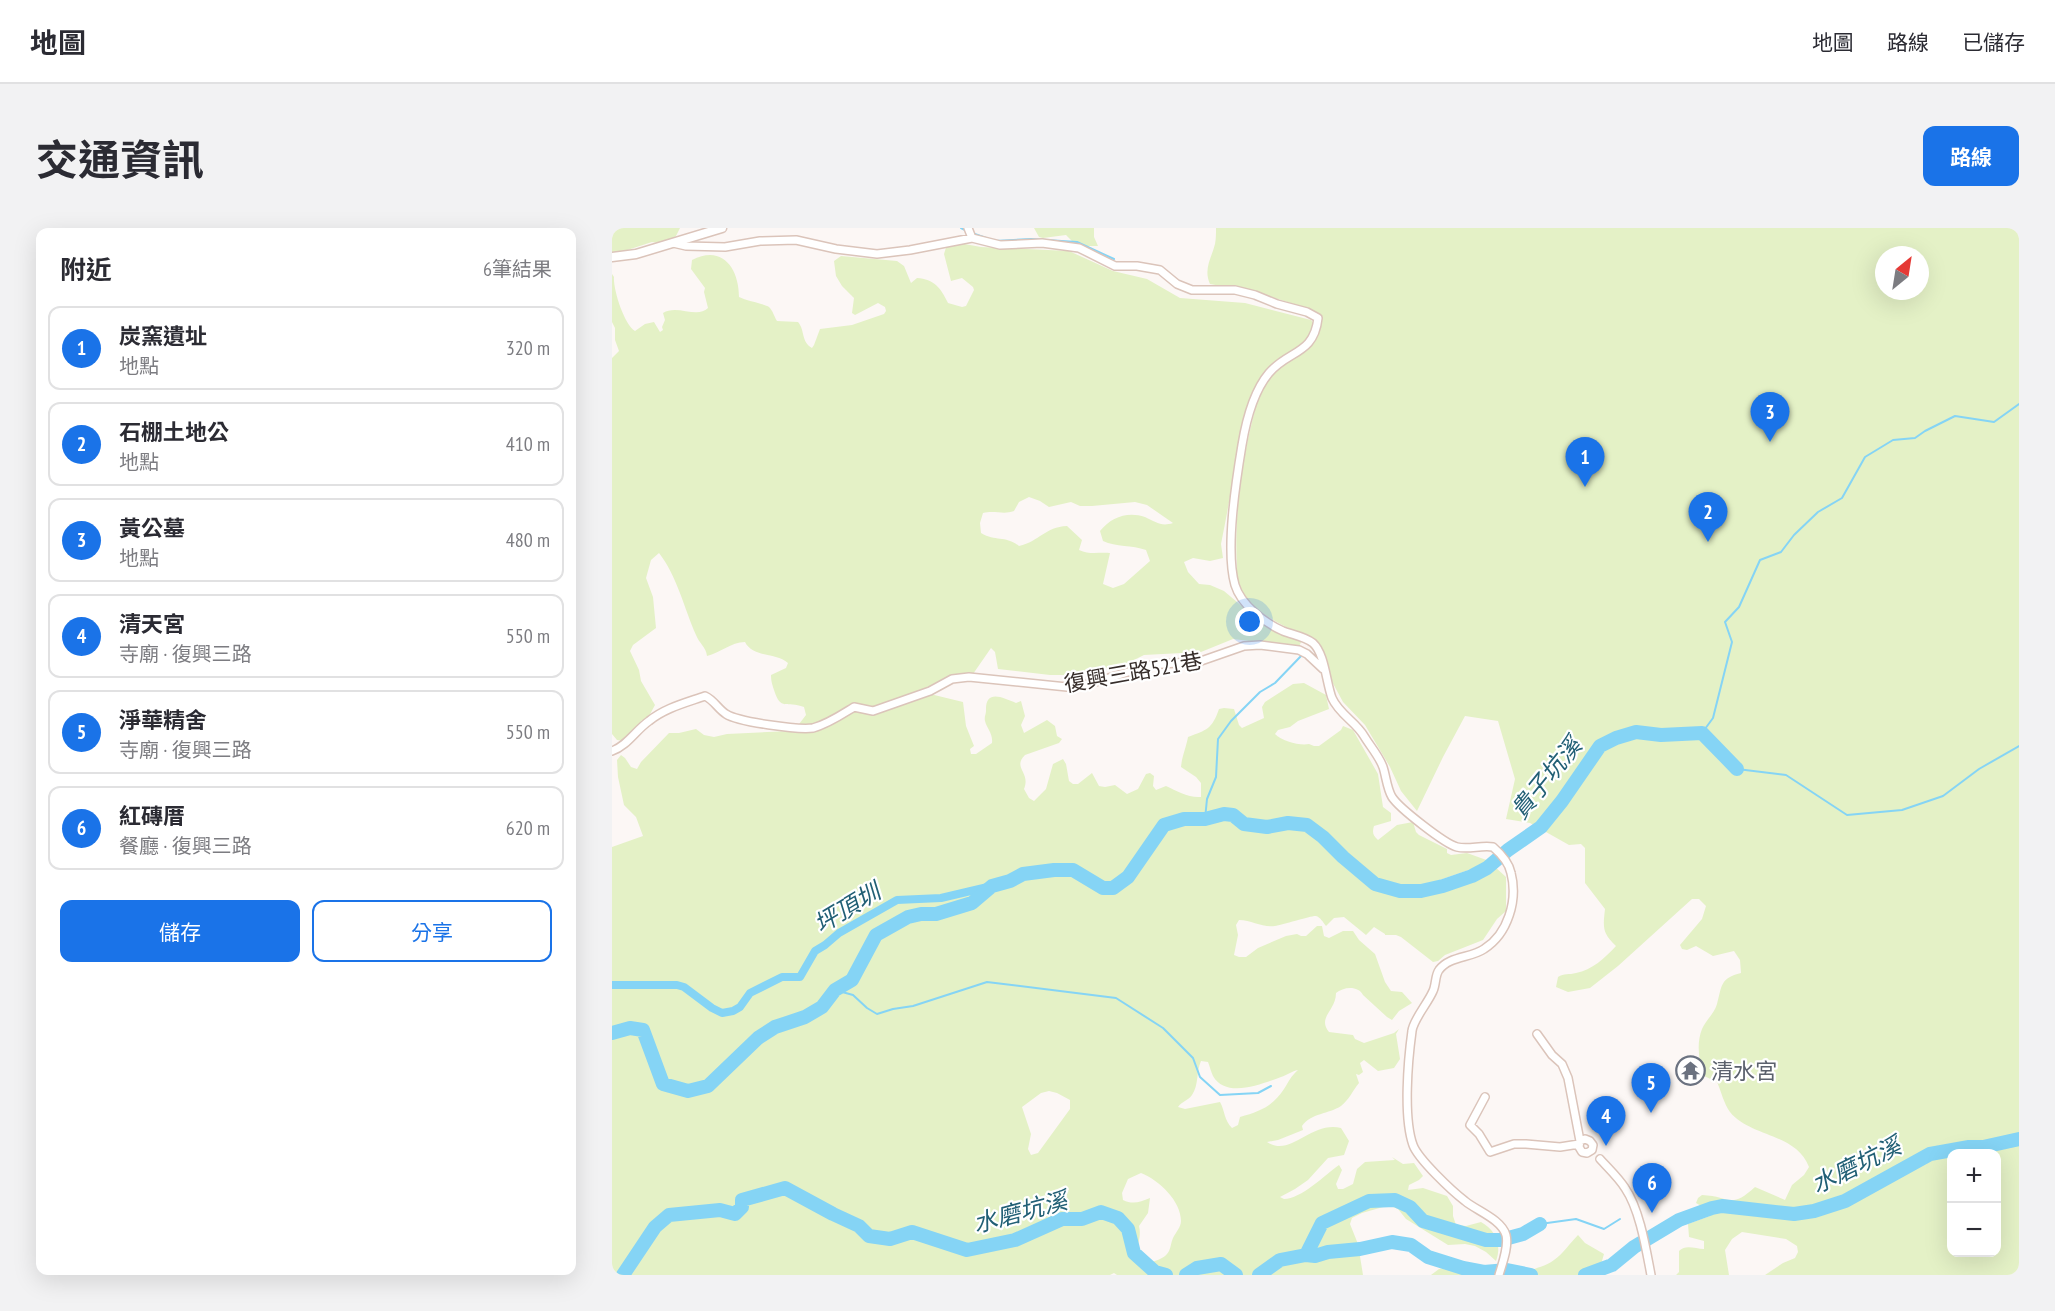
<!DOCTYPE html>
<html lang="zh-TW">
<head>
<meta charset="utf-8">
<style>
  :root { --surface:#fff; --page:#f2f2f3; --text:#2b2b33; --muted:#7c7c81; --line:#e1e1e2; --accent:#1a73e8 }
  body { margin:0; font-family:"PT Sans Narrow","Noto Sans TC",sans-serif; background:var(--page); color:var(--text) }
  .controls { position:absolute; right:18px; bottom:18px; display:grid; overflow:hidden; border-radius:12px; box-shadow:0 6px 24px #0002 }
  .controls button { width:54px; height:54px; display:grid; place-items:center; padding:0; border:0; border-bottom:2px solid var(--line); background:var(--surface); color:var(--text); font:30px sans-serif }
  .compass { position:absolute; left:1263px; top:18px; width:54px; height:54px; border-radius:50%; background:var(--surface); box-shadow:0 6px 24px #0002; rotate:30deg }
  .you { position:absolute; left:638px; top:394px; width:21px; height:21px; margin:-15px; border:4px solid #fff; border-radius:50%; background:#1a73e8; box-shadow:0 0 0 9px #1a73e833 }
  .badge { display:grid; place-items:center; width:39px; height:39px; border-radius:50%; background:var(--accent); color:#fff; font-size:20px; font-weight:700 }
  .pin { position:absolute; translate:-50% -50px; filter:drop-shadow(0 2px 3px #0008) }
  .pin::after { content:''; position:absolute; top:32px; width:21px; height:18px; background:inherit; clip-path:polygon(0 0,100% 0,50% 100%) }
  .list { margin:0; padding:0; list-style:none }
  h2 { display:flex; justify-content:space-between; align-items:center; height:78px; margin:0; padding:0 24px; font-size:26px }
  h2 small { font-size:20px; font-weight:400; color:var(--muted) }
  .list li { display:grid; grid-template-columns:39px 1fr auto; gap:18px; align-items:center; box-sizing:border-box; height:84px; margin:0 12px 12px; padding:0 12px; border:2px solid var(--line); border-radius:12px }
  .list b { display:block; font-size:22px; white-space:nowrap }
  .list p { margin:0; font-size:20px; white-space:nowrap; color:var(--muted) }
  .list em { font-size:20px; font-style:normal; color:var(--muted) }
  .actions { display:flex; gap:12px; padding:18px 24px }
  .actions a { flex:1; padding:14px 0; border:2px solid var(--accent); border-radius:12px; text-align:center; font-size:21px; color:var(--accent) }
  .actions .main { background:var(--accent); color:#fff }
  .map { position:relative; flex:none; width:1407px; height:1047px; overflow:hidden; border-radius:12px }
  header { display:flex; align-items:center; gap:36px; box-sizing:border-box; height:84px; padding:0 30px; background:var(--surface); border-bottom:2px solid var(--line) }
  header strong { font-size:28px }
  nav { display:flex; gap:33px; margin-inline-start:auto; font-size:21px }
  .intro { display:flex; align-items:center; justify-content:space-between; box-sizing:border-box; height:144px; padding:0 36px }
  h1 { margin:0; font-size:42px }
  .button { padding:15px 27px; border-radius:12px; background:var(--accent); color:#fff; font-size:21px; font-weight:700 }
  main { display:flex; gap:36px; padding:0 36px }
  aside { flex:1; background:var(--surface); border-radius:12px; box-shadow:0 6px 24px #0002 }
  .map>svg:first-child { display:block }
  .green { fill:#e4f1c6; fill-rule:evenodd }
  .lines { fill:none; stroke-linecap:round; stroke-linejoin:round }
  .stream { stroke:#85d4f5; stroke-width:2 }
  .canal { stroke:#85d4f5; stroke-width:8 }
  .river { stroke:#85d4f5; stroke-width:14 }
  .minor-casing { stroke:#dbc4ba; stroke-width:10 }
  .tertiary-casing { stroke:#dbc4ba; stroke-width:11 }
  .minor { stroke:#fff; stroke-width:7 }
  .tertiary { stroke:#fff; stroke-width:8 }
  .labels { text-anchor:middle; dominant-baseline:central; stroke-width:4.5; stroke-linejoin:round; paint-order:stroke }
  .street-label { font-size:22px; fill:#372e2b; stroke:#fff }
  .worship-label { font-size:22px; fill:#5b616d; stroke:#fff; text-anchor:start }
  .water-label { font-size:24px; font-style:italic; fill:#215f75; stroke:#fff }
</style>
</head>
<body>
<header>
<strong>地圖</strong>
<nav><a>地圖</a><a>路線</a><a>已儲存</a></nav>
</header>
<div class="intro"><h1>交通資訊</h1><a class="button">路線</a></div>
<main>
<aside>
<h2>附近<small>6筆結果</small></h2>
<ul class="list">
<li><span class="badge">1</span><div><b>炭窯遺址</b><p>地點</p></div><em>320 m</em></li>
<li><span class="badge">2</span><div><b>石棚土地公</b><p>地點</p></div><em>410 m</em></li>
<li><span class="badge">3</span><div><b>黃公墓</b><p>地點</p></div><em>480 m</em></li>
<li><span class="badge">4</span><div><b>清天宮</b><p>寺廟 · 復興三路</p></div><em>550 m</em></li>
<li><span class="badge">5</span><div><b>淨華精舍</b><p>寺廟 · 復興三路</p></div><em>550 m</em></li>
<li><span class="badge">6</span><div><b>紅磚厝</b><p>餐廳 · 復興三路</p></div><em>620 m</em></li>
</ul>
<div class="actions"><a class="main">儲存</a><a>分享</a></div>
</aside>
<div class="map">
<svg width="1407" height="1047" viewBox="0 0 1407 1047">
  <rect width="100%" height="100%" fill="#fcf7f5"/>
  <!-- green -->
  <path class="green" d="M0 0H68L64 8 52 16 40 14 0 27Z
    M422 0H482V9L486 18H465L454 7 431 10 427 9Z
    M604 0H1407V1047H1153L1171 1035 1183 1030 1186 1024 1185 1018 1174 1011 1130 1004 1120 1011 1113 1022 1117 1047H1064L1067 1044V1023C1074 1016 1083 1021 1092 1021V1013L1077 1009 1076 996 1098 988 1099 985 1098 983 1084 975 1086 970 1090 967C1118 968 1118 982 1143 959L1173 972 1180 957 1192 947 1197 939C1184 905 1138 909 1118 884 1112 876 1109 863 1105 854L1092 848C1087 834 1084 816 1090 801 1094 792 1102 786 1105 776 1110 758 1108 750 1129 745L1128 732 1122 723 1101 728 1084 718 1075 722 1070 721 1068 717 1090 691 1094 678 1087 671H1080L1006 738 978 760 956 764 944 759 946 749C952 745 957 747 964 745 980 742 993 730 1004 718 990 705 991 699 993 681L973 655V620L969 616 957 617 918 595 894 591 903 551 886 493 853 488 831 529 805 583 789 563 778 539 753 497 731 474 717 448 713 430 706 415C683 402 635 385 626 357 624 352 625 345 625 339 622 290 629 237 641 190 643 182 645 172 648 164 665 129 705 133 708 89L701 82 647 65 598 56C591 41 600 29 603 16 604 11 604 5 604 0ZM1272 27H1308V63H1272ZM1340 926H1384V1024H1340Z
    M336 13 369 19 457 23 501 43 535 51 568 70 633 75 699 92 702 96 693 116C672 125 653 140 642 161 637 172 636 186 633 197 623 237 617 277 609 316L611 330 598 333 581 330 572 334 576 344 587 356 598 357 612 363 638 385 662 401 689 414 687 419 621 411 589 424 532 427 518 434 467 447H438L386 441 383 424 379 420 361 446 314 461V465L351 474 354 498 362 518 358 521 359 526H364L380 515C381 505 375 501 373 493 372 489 374 486 374 483 373 461 390 469 404 475L409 473 413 488 409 497 412 505 435 492 443 498 445 508 450 511 447 515 413 527C400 540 419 544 412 561L417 570 422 573 434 561 441 536 451 531 454 536 457 553 461 556H466L480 545 487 558 493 559 503 557 515 566 526 561 534 546 538 545 542 548 541 558 544 562 554 558C565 563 576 570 589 569V555L584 549 569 539C570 528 574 520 576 509 595 502 600 501 607 481L612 480 622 481 627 497 630 500 652 490 650 479 653 474 681 456 692 455 714 467 717 481 686 493 678 499 666 502 663 506C670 513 688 518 697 516L702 518H707L729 502 731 498 741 502 766 546 771 579 779 585V593L762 598C760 605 761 607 766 612L785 597 801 594 804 604 807 607 835 621V625L839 627 855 625 880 634 810 658C829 662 864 645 882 638L894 649V683L885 691 871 712 833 727 826 733 821 734 789 709 784 707H773V706L762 699 754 707 732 689 722 690 714 698C711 694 708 689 704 688 701 687 670 697 663 698 650 700 640 692 627 692L624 697 626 707 622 727 627 729H634L646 720 674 708 685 706 689 708H694L705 698H710L712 708 717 710 731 703H741L747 712 763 726 773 754 779 763 790 764 800 775 787 783 780 792 775 789 751 767C746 757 731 759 724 765 724 783 705 789 717 804L741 807 743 811 752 815 782 805 787 801 784 806 788 831 782 840 766 843 752 832 748 835 751 844 747 847 744 846 747 855C741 862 737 872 729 878 717 886 699 885 690 898L691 902 666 912 655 914C679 930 698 893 729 900L737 913 732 927 716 930 696 952 683 961 668 969 672 971C689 971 713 947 727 937L730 942 724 956 726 961H731L741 956 745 941 753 934 783 932 780 929 791 936 802 935 811 948 807 952 797 957 796 962 811 960 835 968 841 978V988L844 997 854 998 869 994C884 1002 890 1017 884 1033L874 1024 863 1018 853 1016 836 1017 794 991 786 981 781 979H771L750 985 740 990 738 996 746 1016 751 1047H505L502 1045 498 1047H0V619L31 608 24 589 12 577 6 549 5 532 9 527 13 530 19 539 25 541 29 534 57 505H67L84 501 92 507 102 509 115 506 177 503 184 500 194 487 192 479C174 472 169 484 162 462 160 456 159 453 159 447L174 440 176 435C164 424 141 430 133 414 119 414 108 425 95 428 94 419 87 415 84 407 72 380 65 348 47 325L39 332 34 350 41 369 44 400 21 417 18 423 27 442 29 453 43 477 36 490 29 493 25 502 12 513 5 512 0 506V130L7 123 3 112V100L0 94V46L2 49C1 61 12 96 23 103L33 96 42 94 48 104 51 102 50 99 53 92 51 85C65 76 85 91 96 80L92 64 93 60 79 41 80 32C110 16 127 40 127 69 135 73 153 76 157 79 161 83 162 88 165 93L186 94C193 102 189 114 200 120L202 117 208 101 240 97 272 86 274 83 273 79 266 75 243 87 240 85 242 70 230 58 224 48 222 33 229 28 285 33 292 38 299 55 305 50C322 51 329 60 336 75L350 79 354 78 362 62 361 59 350 50 339 53 332 26ZM417 269 428 273 437 279 459 274 468 278H480L523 274 535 277 561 295C549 299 544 294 533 289 516 283 499 289 488 303L491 313C504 319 520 317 534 322L538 333 512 356 501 360 491 356 498 325C486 324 478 327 467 322L470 312 455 298C433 299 428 313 407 318 393 307 384 314 369 305L368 295 371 285C383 282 391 287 402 283L407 274ZM589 833 596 834C598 839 599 844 601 848 614 871 650 856 669 849 675 847 680 843 686 842 679 848 677 853 672 861 660 879 648 883 628 889L626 897 620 900C612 892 613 883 608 874L573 881 566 879C570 873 576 873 580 867 587 857 584 844 589 833ZM437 863 445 865 458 872V881L426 925 419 927 416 921 419 906 410 879 429 865ZM529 945C547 952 569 973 569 993 569 999 564 1004 561 1010 559 1014 559 1019 557 1023 553 1032 537 1035 528 1036L523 1031C524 1019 530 1010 527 998L536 985 538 970C528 974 521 977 511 972L510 965 516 951Z
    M966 1007 973 1015 992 1026 986 1047H912C921 1039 932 1040 942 1032 951 1026 958 1015 966 1007Z
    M853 1035 868 1039 880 1047H819L827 1041Z"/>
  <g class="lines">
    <!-- stream -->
    <path class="stream" d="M349 0 355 3
      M360 5 377 11
      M383 13 419 11 465 14 502 31
      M1090 505 1101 490 1120 414 1113 394 1127 379 1148 332 1169 324 1182 307 1206 284 1230 270 1253 229 1281 212 1303 210 1313 203 1343 188 1382 194 1407 176
      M1125 541 1174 547 1235 587 1290 582 1331 568 1367 541 1407 518
      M593 591 595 571 604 549 606 511 619 493 648 464 663 455 690 427
      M223 762 241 767 255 780 265 786 281 781 301 778 375 754 504 770 551 800 581 830 588 849 608 867 646 865 659 858
      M928 996 964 991 992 1001 1008 991"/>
    <!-- canal -->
    <path class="canal" d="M0 757H65L72 759 100 780 110 785 121 783 128 779 138 765 170 749H188L203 723 213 717 227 705 285 672 329 670 380 658"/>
    <!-- river -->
    <path class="river" d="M0 805 18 800 31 802 51 856 76 863 96 858 146 810 163 799 193 789 210 779 223 762 240 752 264 707 296 689 309 686H324L360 675 380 658 398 653 411 646 442 642H461L491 660H501L516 649 552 597 572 591H593L612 586 621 587 632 596 655 599 676 595 695 597 711 609 731 629 763 656 788 663H809L831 658 860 648 875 640 896 622 929 599 950 573 988 518 1004 510 1024 504 1049 507 1090 505 1125 541
      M694 1027 710 995 757 973 783 972 798 979 811 993 874 1012H889L911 1006 928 996
      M11 1047 43 999 57 987 108 982 123 986 130 979V972L173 960 221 986 247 998 257 1008 278 1011 300 1004 355 1022 403 1012 450 991H470L489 984 506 990 516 1001 522 1025 543 1044 554 1047
      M574 1047 585 1040 609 1036 624 1047
      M647 1047 668 1032 694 1027 703 1028 716 1024 748 1021 780 1014 799 1017 816 1029 851 1040 872 1044 895 1042 919 1047
      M973 1047 1000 1037 1022 1019 1067 992 1100 980 1110 978 1182 986 1202 983 1233 973 1318 926 1357 919H1371L1407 911"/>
    <defs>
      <path id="minor" d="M356 0 360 10
        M61 15 74 18 113 19 148 13 184 12 224 21 265 26 298 22 360 10 388 17 430 15 467 20 503 38H525L548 42 565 56 580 62H623L643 67 665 76 695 84 706 90C702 127 676 122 657 145 641 164 634 193 630 217 624 253 613 322 623 357 629 377 653 395 671 403 681 407 692 408 701 415 713 426 714 454 720 470 727 486 744 494 752 508 758 518 767 528 771 539 774 548 775 561 780 569 787 580 833 616 845 619 856 622 869 617 881 619 888 625 897 635 899 645 906 672 896 706 872 721 859 730 837 728 827 742 823 747 824 757 821 763 816 775 801 792 800 803 796 832 791 889 801 917 806 931 840 963 853 973 865 983 889 991 894 1007 897 1019 890 1036 887 1047
        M0 523C15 518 24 502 37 493 53 480 73 475 93 468 102 472 106 481 114 486 126 494 186 502 201 500 216 496 229 487 242 479L261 483 318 463 340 451 357 449 455 459 477 456 539 437 589 433 632 418 648 417 687 422 695 426 711 441
        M925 806 940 827 950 836 956 850 968 913 973 911 978 913 981 917 980 922 975 925 970 924 967 919 968 913
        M873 869 858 897 867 906 878 924 902 916H914L948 919 967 916
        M988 931C996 940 1006 949 1013 960 1028 982 1034 1021 1039 1047"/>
      <path id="tertiary" d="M0 29 24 26 110 0"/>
    </defs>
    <!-- minor casing -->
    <use href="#minor" class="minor-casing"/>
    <!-- tertiary casing -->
    <use href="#tertiary" class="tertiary-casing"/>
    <!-- minor -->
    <use href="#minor" class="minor"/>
    <!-- tertiary -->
    <use href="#tertiary" class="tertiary"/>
  </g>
  <!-- icons -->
  <defs>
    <symbol id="temple-ring" viewBox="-11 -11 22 22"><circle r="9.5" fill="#fff" stroke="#6b7280" stroke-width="1.5"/><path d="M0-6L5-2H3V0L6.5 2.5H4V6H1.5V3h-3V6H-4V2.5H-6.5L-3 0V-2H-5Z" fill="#6b7280"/></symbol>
  </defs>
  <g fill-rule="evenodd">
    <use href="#temple-ring" x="1062" y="826" width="33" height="33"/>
  </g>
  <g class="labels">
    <!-- street labels -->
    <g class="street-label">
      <text transform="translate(521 444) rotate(-10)">復興三路521巷</text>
    </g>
    <!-- worship labels -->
    <g class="worship-label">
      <text x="1099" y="843">清水宮</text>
    </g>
    <!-- water labels -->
    <g class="water-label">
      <text transform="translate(934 550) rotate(-51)">貴子坑溪</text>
      <text transform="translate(235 680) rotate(-31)">坪頂圳</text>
      <text transform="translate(1244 937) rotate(-26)">水磨坑溪</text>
      <text transform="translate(408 984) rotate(-15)">水磨坑溪</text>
    </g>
  </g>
</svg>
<div class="controls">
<button>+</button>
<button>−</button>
</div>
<svg class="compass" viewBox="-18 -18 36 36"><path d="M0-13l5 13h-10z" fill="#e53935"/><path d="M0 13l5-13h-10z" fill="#7c7c81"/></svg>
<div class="you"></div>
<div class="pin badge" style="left:973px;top:259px">1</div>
<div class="pin badge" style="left:1096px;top:314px">2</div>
<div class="pin badge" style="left:1158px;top:214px">3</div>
<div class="pin badge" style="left:994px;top:918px">4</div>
<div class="pin badge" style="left:1039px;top:885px">5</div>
<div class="pin badge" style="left:1040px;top:985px">6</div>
</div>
</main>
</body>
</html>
